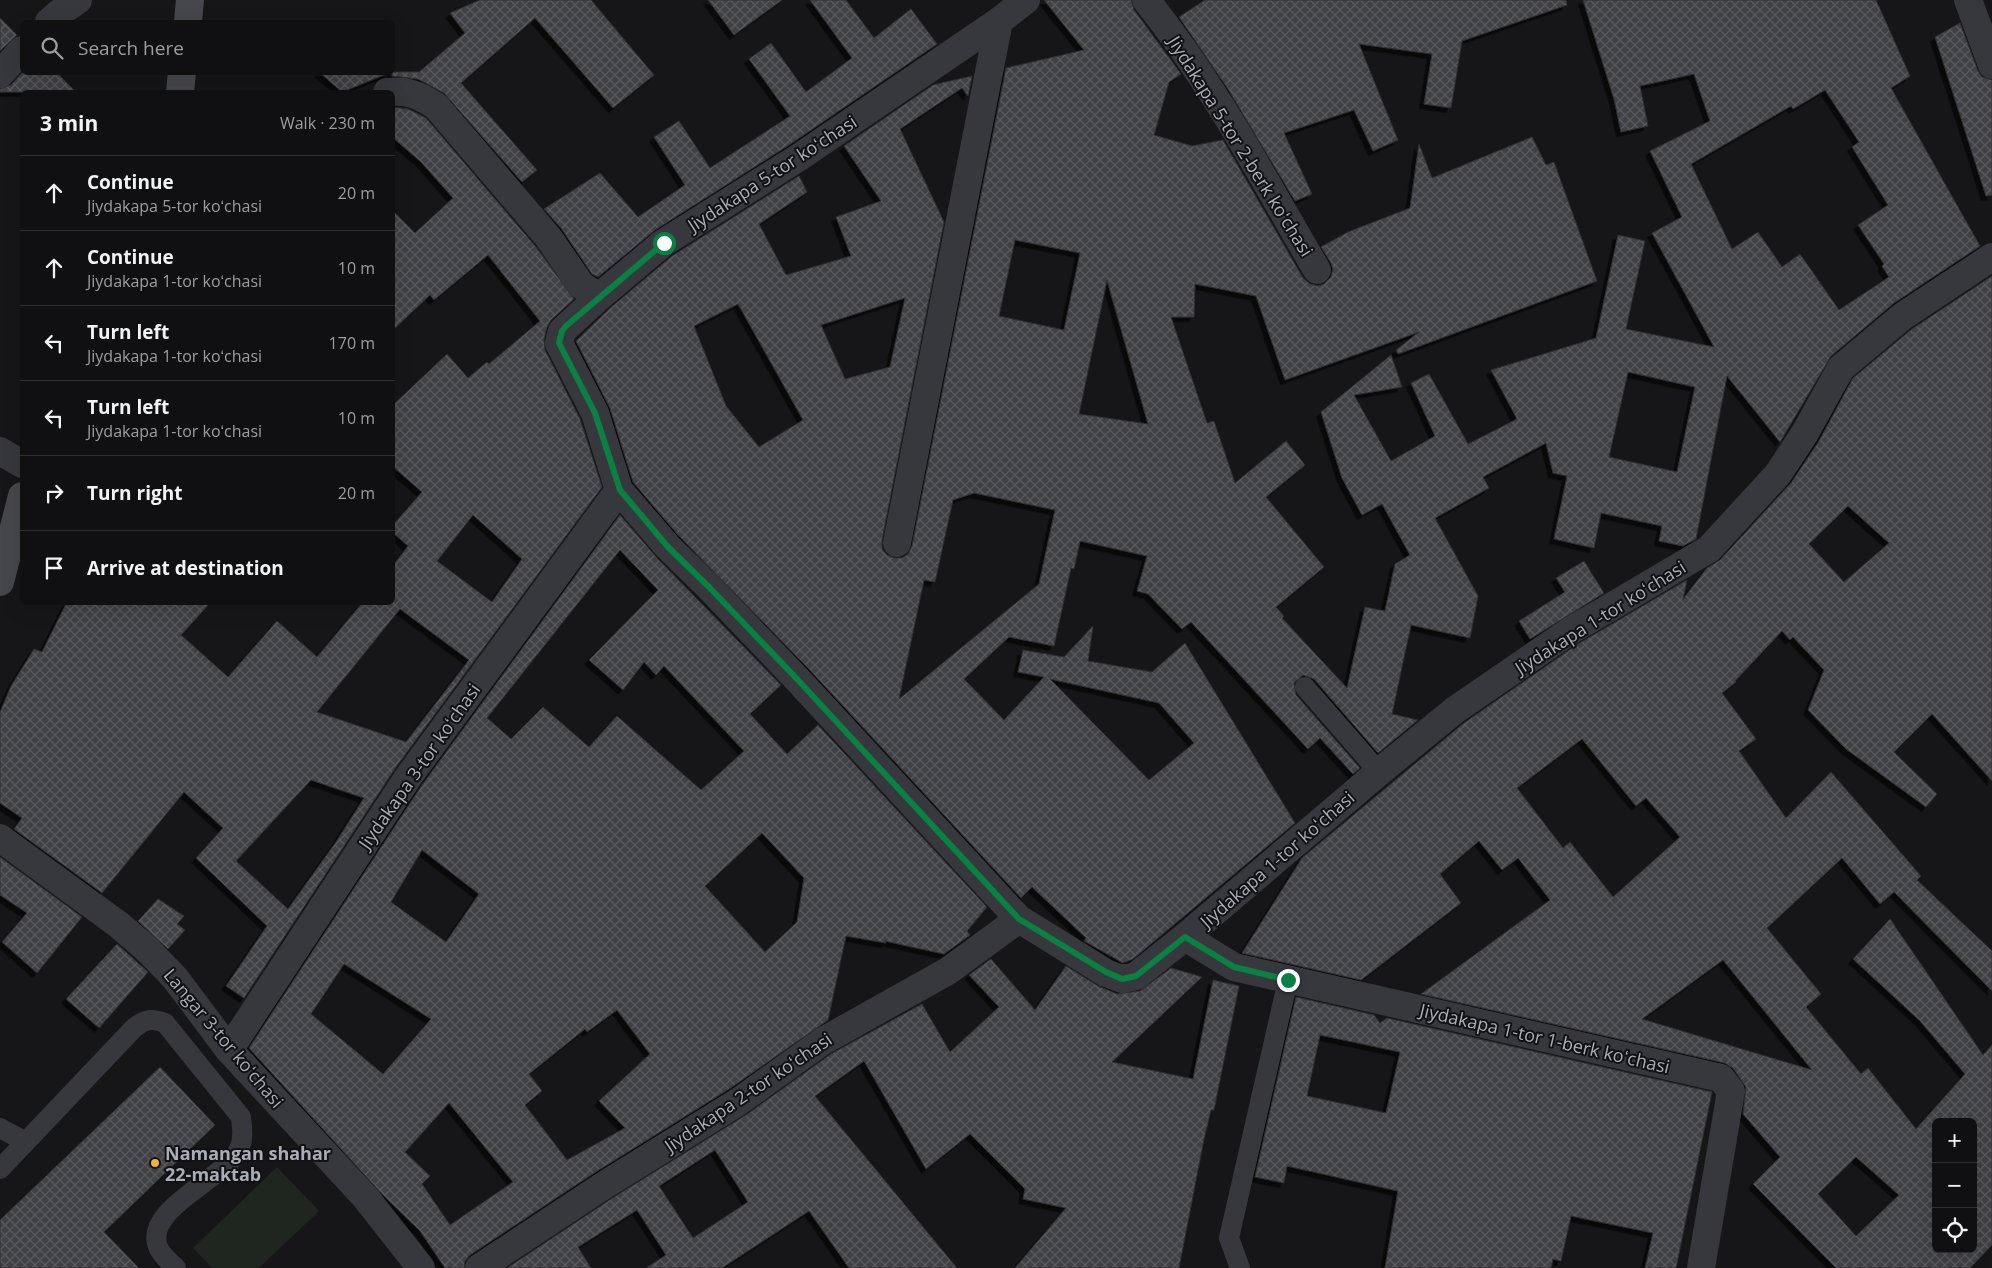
<!DOCTYPE html>
<html lang="en">
<head>
<meta charset="utf-8">
<style>
  :root { --surface:#101012; --page:#19191b; --text:#f1f3f6; --muted:#9c9d9f; --line:#303032 }
  body { margin:0; font-family:"Open Sans",sans-serif; background:var(--page); color:var(--text) }
  .controls { position:absolute; right:15px; bottom:15px; display:grid; overflow:hidden; border-radius:8px; box-shadow:0 5px 20px #0002 }
  .controls button { width:45px; height:45px; display:grid; place-items:center; padding:0; border:0; border-bottom:1px solid var(--line); background:var(--surface); color:var(--text); font:25px sans-serif }
  .stop { position:absolute; width:15px; height:15px; margin:-11px; border:4px solid #0b8043; border-radius:50%; background:#fff }
  .stop.end { background:#0b8043; border-color:#fff; box-shadow:0 1px 5px #0008 }
  .list { margin:0; padding:0; list-style:none }
  h2 { display:flex; justify-content:space-between; align-items:center; height:65px; margin:0; padding:0 20px; font-size:21px }
  h2 small { font-size:16px; font-weight:400; color:var(--muted) }
  .list li { display:grid; grid-template-columns:32px 1fr auto; gap:15px; align-items:center; box-sizing:border-box; height:75px; padding:0 20px; border-top:1px solid var(--line) }
  .list b { display:block; font-size:19px; white-space:nowrap }
  .list p { margin:0; font-size:16px; white-space:nowrap; color:var(--muted) }
  .list em { font-size:16px; font-style:normal; color:var(--muted) }
  .icon { flex:none; width:28px; height:28px; fill:none; stroke:currentColor; stroke-width:2; stroke-linecap:round; stroke-linejoin:round }
  .map { position:relative; flex:none; width:1992px; height:1268px; overflow:hidden }
  .search { position:absolute; background:var(--surface); box-shadow:0 5px 20px #0002; left:20px; top:20px; width:375px; height:55px; display:flex; align-items:center; gap:12px; box-sizing:border-box; padding:0 18px; border-radius:8px; color:var(--muted); font-size:19px }
  .panel { position:absolute; background:var(--surface); box-shadow:0 5px 20px #0002; left:20px; top:90px; width:375px; height:515px; border-radius:8px }
  .map>svg:first-child { display:block }
  .garden { fill:#1e261f }
  .building { fill:url(#building-cross-hatch); stroke:#303034; fill-rule:evenodd; filter:url(#shadow) }
  .lines { fill:none; stroke-linecap:round; stroke-linejoin:round }
  .lane { stroke:#37383d; stroke-width:20 }
  .street { stroke:#37383d; stroke-width:28 }
  .secondary { stroke:#45474d; stroke-width:28 }
  .route { stroke:#0b8043; stroke-width:6 }
  .poi-dot { fill:#f2b134; stroke:#111113; stroke-width:2 }
  .labels { text-anchor:middle; dominant-baseline:central; stroke-width:4; stroke-linejoin:round; paint-order:stroke }
  .street-label { font-size:18px; fill:#a8adb8; stroke:#111113 }
  .poi-label { font-size:18px; font-weight:bold; fill:#a8adb8; stroke:#111113; text-anchor:start }
</style>
</head>
<body>
<div class="map">
<svg width="1992" height="1268" viewBox="0 0 1992 1268">
  <defs>
    <pattern id="building-cross-hatch" width="8" height="8" patternUnits="userSpaceOnUse" patternTransform="scale(1.25)"><rect width="8" height="8" fill="#404145"/><path d="M0 0l8 8M0 8l8-8" fill="none" stroke="#595a5e"/></pattern>
    <filter id="shadow"><feDropShadow dx="-4.5" dy="4.5" stdDeviation="0" flood-color="#0009"/></filter>
  </defs>
  <rect width="100%" height="100%" fill="#161618"/>
  <!-- garden -->
  <path class="garden" d="M277 1167 319 1211 259 1268H212L193 1248Z"/>
  <!-- building -->
  <path class="building" d="M480 0H591L654 75 613 108 535 18 461 83 537 170 522 182 444 93 418 79 392 76V72H419L465 33 450 13Z
    M708 0H782L734 35Z
    M810 0H846L874 38 911 9 937 44 789 145 655 230 598 277 592 274 561 228 544 209 600 173 638 217 685 185 654 137 679 121 710 168 790 116 749 59 771 43 806 92 852 58Z
    M1044 0H1131L1134 10 1181 74 1169 82 1154 135 1192 146 1223 140 1303 278 1310 284 1318 286 1324 284 1331 277 1333 269 1331 263 1321 247 1348 232 1410 208 1419 144 1432 178 1532 137 1546 165 1554 162 1597 281 1398 354 1396 350 1419 332 1285 380 1256 296 1195 284 1194 317H1171L1207 423 1214 421 1235 483 1286 441 1305 465 1266 497 1324 567 1276 607 1284 616 1282 618 1347 688 1365 607 1385 611 1395 564 1410 555 1382 504 1362 515 1342 478 1321 412 1391 355 1402 387 1354 395 1391 461 1435 436 1411 383 1429 374 1468 444 1517 419 1491 370 1596 338 1618 235 1645 241 1626 329 1714 347 1652 233 1682 217 1650 151 1710 121 1694 74 1640 86 1648 126 1621 132 1614 99 1583 0H1876L1910 76 1891 88 1980 246 1894 303 1831 356 1780 442 1727 376 1696 539 1683 546 1659 541 1662 526 1601 513 1594 548 1554 539 1567 476 1553 473 1546 443 1483 477 1489 488 1435 518 1478 596 1470 638 1411 625 1392 714 1418 720 1378 753 1314 679 1303 675 1294 683 1296 695 1360 768 1353 774 1320 738 1308 749 1191 622 1182 629 1148 594 1137 591 1147 556 1080 541 1074 569 1071 568 1054 646 1009 637 964 679 1004 720 1044 677 1018 672 1023 650 1064 657 1093 626 1088 661 1152 672 1185 643 1295 823 1133 959 1123 963 1084 941 1086 938 1032 887 1021 898 808 668 679 536 633 482 610 408 576 341 609 309 672 256 799 176 807 192 759 224 786 275 851 256 836 217 881 201 844 146 933 85 972 76 968 96 962 88 900 129 944 222 882 540V549L887 555 894 558H902L908 554 912 546 1006 68 1084 50ZM1825 90 1859 142 1852 147 1888 205 1858 225 1884 264 1882 266 1889 277 1839 310 1800 254 1782 267 1758 232 1732 249 1691 164 1791 106 1793 109ZM1015 240 1080 253 1064 330 999 316ZM1107 280 1148 424 1079 414ZM905 298 890 367 845 379 821 325ZM738 304 803 420 759 447 726 406 694 326ZM1628 372 1695 387 1677 472 1609 457ZM974 493 1055 510 1039 584 899 699 924 580 935 582 953 500ZM1050 679 1159 703 1194 743 1149 780Z
    M1205 0H1566L1567 5 1462 41 1451 108 1424 104 1432 54 1359 44 1398 140 1373 151 1354 110 1284 133 1312 194 1295 201 1228 89 1179 17Z
    M0 18 17 35 0 51Z
    M1960 23 1978 71 1982 77 1992 80V195L1986 196 1935 37Z
    M23 72H56L76 92H0V89L11 85Z
    M319 72H389V73L342 92Z
    M392 107 408 109 426 118 536 247 574 299 551 320 547 327 544 339 545 350 580 419 602 487 396 767 244 998 226 986 267 926 196 858 223 828 184 792 102 893 14 829 22 818 0 803V712L11 686 34 649 42 652 67 602H211L181 635 228 677 277 621 317 657 363 602H392V567L408 546 392 532V526L422 492 392 466V406L447 354 468 378 487 362 489 364 540 321 488 255 434 300 430 295 392 331V210L415 233 453 198 421 162 392 137ZM473 515 522 559 492 602 437 561ZM400 609 469 660 406 742 317 712ZM311 780 364 798 336 842 288 909 236 861Z
    M1992 276V781L1932 714 1894 752 1937 794 1926 807 1846 749 1808 710 1824 670 1793 637 1790 640 1782 631 1735 681 1736 682 1722 693 1756 739 1739 751 1786 818 1831 772 1921 876 1917 880 1992 951V991L1894 892 1880 904 1842 858 1767 928 1821 994 1806 1007 1861 1074 1868 1068 1916 1129 1965 1074 1920 1021 1853 959 1890 919 1983 1055 1992 1045V1245L1970 1268H1836L1753 1184 1780 1157 1743 1114 1746 1087 1733 1068 1725 1063 1421 994 1550 900 1518 858 1502 870 1479 841 1440 874 1461 903 1361 980 1242 953 1302 858 1464 723 1578 644 1687 580 1683 599 1707 568 1720 560 1791 483 1819 441 1853 378 1912 329ZM1848 506 1889 543 1844 582 1809 544ZM1582 739 1636 806 1646 798 1680 837 1613 897 1570 842 1563 848 1517 788ZM1723 960 1812 1070 1642 1019ZM1936 1122H1973V1249H1936ZM1856 1157 1899 1195 1856 1236 1818 1194Z
    M620 515 657 558 781 685 750 714 787 754 818 725 987 907 967 931 970 935 944 954 885 941 886 943 846 936 828 1020 729 1089 594 1173 470 1255 465 1261 464 1268H445L420 1231 383 1195 249 1048 422 785ZM620 550 658 590 589 660 623 690 644 662 656 675 664 666 744 751 701 790 617 716 589 747 543 707 511 739 487 718ZM762 833 804 878 797 922 765 952 705 886ZM422 850 479 894 446 942 391 902ZM344 964 431 1019 383 1074 311 1014ZM617 1010 650 1054 599 1101 625 1128 567 1160 525 1105 542 1091 529 1074 585 1029 587 1032ZM449 1103 513 1182 450 1225 422 1184 430 1176 405 1152Z
    M1584 561 1604 593 1530 639 1519 621 1565 592 1556 578Z
    M0 857 82 917 37 973 2 942 27 913 0 895Z
    M158 899 184 916 177 924 185 930 168 949 138 921Z
    M117 944 148 972 99 1028 66 999Z
    M991 959 1035 1010 1066 966 1098 986 1117 994 1140 991 1171 968 1202 977 1112 1062 1193 1079 1213 980 1239 986 1214 1110H1211L1204 1139 1179 1268H1015L1066 1208 1023 1199 1025 1189 970 1134 926 1169 864 1061 815 1096 957 1268H849L809 1211 722 1268H646L666 1255 637 1210 578 1247 591 1268H507L611 1199 746 1115 831 1054 922 1004 950 1052 999 1007 969 975ZM715 1150 748 1202 693 1238 659 1186Z
    M1296 997 1374 1015 1380 1023 1387 1018 1712 1092 1676 1268H1645L1653 1233 1571 1216 1561 1261 1553 1259 1551 1268H1385L1398 1191 1287 1166 1284 1183 1255 1177ZM1320 1035 1400 1052 1386 1113 1307 1096Z
    M160 1067 215 1125 104 1232 139 1268H0V1220Z"/>
  <g class="lines">
    <!-- lane -->
    <path class="lane" d="M1305 687 1379 772
      M0 1128 26 1142
      M0 1169 134 1028C145 1019 152 1018 165 1023L241 1117C242 1128 244 1137 240 1147 227 1179 143 1208 158 1247 161 1255 170 1262 176 1268
      M1240 1268 1229 1238 1288 980"/>
    <!-- street -->
    <path class="street" d="M1146 0C1213 83 1263 178 1317 270
      M1968 0 1992 65
      M49 22 58 14 78 0
      M0 74 22 50
      M387 92C407 90 419 95 436 106L548 237 581 285 599 297 663 243 798 158 999 21 1026 0
      M599 297 562 331 559 343 595 413 619 490 668 547 709 587 797 679 1019 919 1106 973 1122 979 1136 976 1185 937 1379 772 1455 710 1570 631 1709 549 1778 474 1805 433 1841 368 1903 316 1992 257
      M0 451 22 464
      M897 543 999 21
      M0 838 119 925 147 949 175 978 229 1050 366 1198 421 1268
      M1185 937 1234 967 1721 1078 1731 1091 1701 1268
      M229 1050 409 776 619 490
      M479 1268 603 1186 738 1102 823 1041 948 971 1019 919"/>
    <!-- secondary -->
    <path class="secondary" d="M188 22 190 0
      M180 92 182 72
      M0 582 22 496"/>
  </g>
  <g class="lines">
    <!-- route -->
    <path class="route" d="M664 243 566 326 562 331 559 343 595 413 620 490 668 547 709 587 797 679 1019 919 1106 972 1122 979 1136 976 1185 937 1234 967 1288 980"/>
  </g>
  <!-- markers -->
  <circle class="poi-dot" cx="155" cy="1163" r="5"/>
  <g class="labels">
    <!-- street labels -->
    <g class="street-label">
      <text transform="translate(1241 146) rotate(58)">Jiydakapa 5-tor 2-berk koʻchasi</text>
      <text transform="translate(772 173) rotate(-33)">Jiydakapa 5-tor koʻchasi</text>
      <text transform="translate(1600 617) rotate(-32)">Jiydakapa 1-tor koʻchasi</text>
      <text transform="translate(419 766) rotate(-55)">Jiydakapa 3-tor koʻchasi</text>
      <text transform="translate(1277 859) rotate(-41)">Jiydakapa 1-tor koʻchasi</text>
      <text transform="translate(224 1038) rotate(50)">Langar 3-tor koʻchasi</text>
      <text transform="translate(1545 1038) rotate(13)">Jiydakapa 1-tor 1-berk koʻchasi</text>
      <text transform="translate(748 1092) rotate(-34)">Jiydakapa 2-tor koʻchasi</text>
    </g>
    <!-- poi labels -->
    <g class="poi-label">
      <text x="165" y="1153">Namangan shahar<tspan x="165" dy="21">22-maktab</tspan></text>
    </g>
  </g>
</svg>
<div class="controls">
<button>+</button>
<button>−</button>
<button><svg class="icon" aria-label="locate" viewBox="0 0 24 24"><circle cx="12" cy="12" r="6"/><path d="M12 2v4M12 18v4M2 12h4M18 12h4"/></svg></button>
</div>
<div class="stop" style="left:664px;top:243px"></div>
<div class="stop end" style="left:1288px;top:980px"></div>
<div class="search"><svg class="icon" aria-label="search" viewBox="0 0 24 24"><circle cx="10" cy="10" r="6"/><path d="M15 15l6 6"/></svg>Search here</div>
<section class="panel">
<h2>3 min<small>Walk · 230 m</small></h2>
<ul class="list">
<li><svg class="icon" aria-label="ahead" viewBox="0 0 24 24"><path d="M12 20V5M6 11l6-6 6 6"/></svg><div><b>Continue</b><p>Jiydakapa 5-tor koʻchasi</p></div><em>20 m</em></li>
<li><svg class="icon" aria-label="ahead" viewBox="0 0 24 24"><path d="M12 20V5M6 11l6-6 6 6"/></svg><div><b>Continue</b><p>Jiydakapa 1-tor koʻchasi</p></div><em>10 m</em></li>
<li><svg class="icon" aria-label="left" viewBox="0 0 24 24"><path d="M17 20v-9H6M10 6l-5 5 5 5"/></svg><div><b>Turn left</b><p>Jiydakapa 1-tor koʻchasi</p></div><em>170 m</em></li>
<li><svg class="icon" aria-label="left" viewBox="0 0 24 24"><path d="M17 20v-9H6M10 6l-5 5 5 5"/></svg><div><b>Turn left</b><p>Jiydakapa 1-tor koʻchasi</p></div><em>10 m</em></li>
<li><svg class="icon" aria-label="right" viewBox="0 0 24 24"><path d="M7 20v-9h11M14 6l5 5-5 5"/></svg><div><b>Turn right</b></div><em>20 m</em></li>
<li><svg class="icon" aria-label="arrive" viewBox="0 0 24 24"><path d="M6 21V4h12l-3 4 3 4H6"/></svg><div><b>Arrive at destination</b></div></li>
</ul>
</section>
</div>
</body>
</html>
